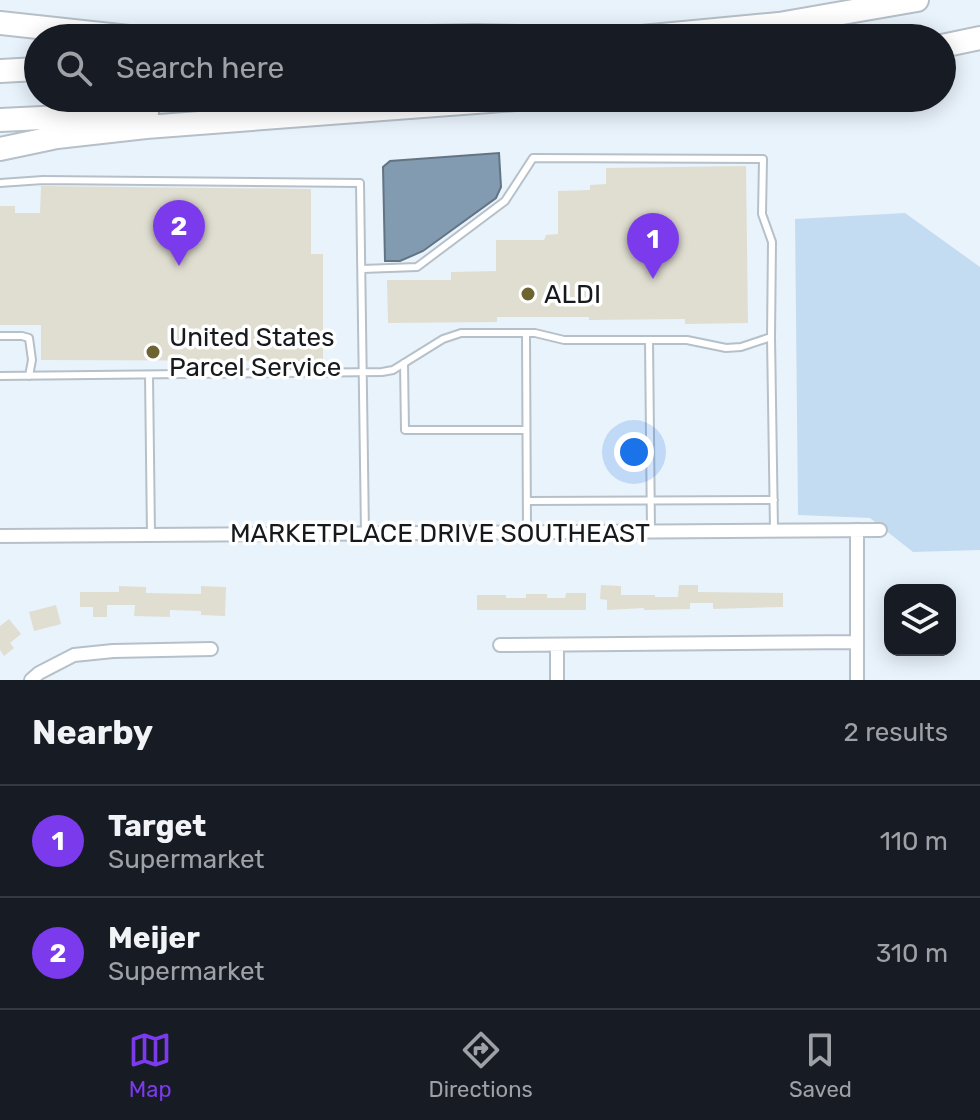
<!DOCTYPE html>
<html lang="en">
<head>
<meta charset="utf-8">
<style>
  :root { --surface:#171b24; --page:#242831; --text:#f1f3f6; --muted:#9ea1a6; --line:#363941; --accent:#7c3aed }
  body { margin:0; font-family:Rubik,sans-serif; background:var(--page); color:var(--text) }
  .controls { position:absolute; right:24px; bottom:24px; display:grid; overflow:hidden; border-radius:16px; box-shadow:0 4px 20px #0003 }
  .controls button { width:72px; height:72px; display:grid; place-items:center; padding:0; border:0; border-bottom:2px solid var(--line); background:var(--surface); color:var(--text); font:40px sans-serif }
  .you { position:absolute; left:634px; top:452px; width:28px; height:28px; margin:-20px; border:6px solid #fff; border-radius:50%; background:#1a73e8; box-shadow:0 0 0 12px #1a73e833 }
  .badge { display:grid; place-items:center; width:52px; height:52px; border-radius:50%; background:var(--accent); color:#fff; font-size:26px; font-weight:700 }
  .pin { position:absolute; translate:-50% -66px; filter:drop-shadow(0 2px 4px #0008) }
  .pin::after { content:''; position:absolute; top:42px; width:28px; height:24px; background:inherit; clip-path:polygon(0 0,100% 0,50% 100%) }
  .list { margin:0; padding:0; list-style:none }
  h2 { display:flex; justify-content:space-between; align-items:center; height:104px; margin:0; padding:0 32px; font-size:34px }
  h2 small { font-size:26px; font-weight:400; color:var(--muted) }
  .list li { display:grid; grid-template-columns:52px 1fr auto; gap:24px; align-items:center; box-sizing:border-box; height:112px; padding:0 32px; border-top:2px solid var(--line) }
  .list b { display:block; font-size:30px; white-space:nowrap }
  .list p { margin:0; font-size:26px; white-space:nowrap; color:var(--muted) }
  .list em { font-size:26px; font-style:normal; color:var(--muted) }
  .icon { flex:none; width:44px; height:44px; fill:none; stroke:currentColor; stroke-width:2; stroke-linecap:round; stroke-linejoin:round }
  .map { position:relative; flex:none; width:980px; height:680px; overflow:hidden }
  .search { position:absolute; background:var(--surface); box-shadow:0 4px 20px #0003; left:24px; right:24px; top:24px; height:88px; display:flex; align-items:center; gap:20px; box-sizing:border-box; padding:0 28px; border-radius:44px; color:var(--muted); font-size:30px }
  .sheet { height:328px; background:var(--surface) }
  nav { display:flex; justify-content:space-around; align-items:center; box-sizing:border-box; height:112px; border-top:2px solid var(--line); background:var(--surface); font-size:22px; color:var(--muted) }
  nav a { display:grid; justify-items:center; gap:4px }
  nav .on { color:var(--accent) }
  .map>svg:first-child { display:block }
  .green { fill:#c4dcf1 }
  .water { fill:#829bb0; stroke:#627484; stroke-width:2 }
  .building { fill:#e0ded1 }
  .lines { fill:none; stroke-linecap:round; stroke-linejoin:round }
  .service-casing { stroke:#b6c0c9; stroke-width:10 }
  .minor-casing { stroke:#b6c0c9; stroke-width:16 }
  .motorway-casing { stroke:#b6c0c9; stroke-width:26 }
  .service { stroke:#fff; stroke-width:6 }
  .minor { stroke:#fff; stroke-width:12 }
  .motorway { stroke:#fff; stroke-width:22 }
  .poi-dot { fill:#6e6431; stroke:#fff; stroke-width:3 }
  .labels { text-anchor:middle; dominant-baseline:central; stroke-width:7; stroke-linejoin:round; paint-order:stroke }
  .poi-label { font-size:26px; fill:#161a1d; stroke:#fff; text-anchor:start }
  .street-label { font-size:26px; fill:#161a1d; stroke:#fff }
</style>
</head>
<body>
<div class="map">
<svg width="980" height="680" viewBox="0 0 980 680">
  <rect width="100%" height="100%" fill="#e9f3fc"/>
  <!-- green -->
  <path class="green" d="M905 213 980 267V550L913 552 870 518 798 515 795 219Z"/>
  <!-- water -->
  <path class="water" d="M499 153 501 187 496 198 423 251 400 261H385L383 167 390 161Z"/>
  <!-- building -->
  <path class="building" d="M746 166 748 323 685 324V319L589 320V317H497V322L388 323 387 280H451V272L496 271V240H544L546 235 558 234V191L590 190V185L606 184V168Z
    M41 186 311 189V254H323V361L41 360V325H0V206H15V213H40Z
    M601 585 621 586V595H655V597H678L679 585H698V592L783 593V607L713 609V603H690V609L644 610V608L607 610V600L600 599Z
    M119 586 146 587V593L201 594V586L226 587 225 616 201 615V611L170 610V617L134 616 135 605H107V617H93V607H80V592H119Z
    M566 593H586V610H477V595H506V598H526V594H547V598H565Z
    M56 605 61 624 34 631 29 612Z
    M9 619 21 634 10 643 14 648 4 656 0 650V626Z"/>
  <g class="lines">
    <defs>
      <path id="service" d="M0 183 43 180 360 183 365 533
        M362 269 417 267 505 201 533 158 763 159 762 214 772 242 771 337
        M526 333 527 532
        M0 336H22L29 338 32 360 29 376
        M649 340 651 531
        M404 363 405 430H526
        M149 375 151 535
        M0 376 382 372 393 370 443 339 461 333H535L564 340H687L726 348 741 347 771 337 774 530
        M527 501 774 500"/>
      <path id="minor" d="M857 530V680
        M0 536 880 530
        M500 645 857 642
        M557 645V680
        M31 680 39 673 74 655 113 651 211 649"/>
      <path id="motorway" d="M0 23 138 38
        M379 38 475 36 571 38
        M631 38 779 24 917 0
        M942 46 980 38
        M0 71 38 69
        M0 120 147 113
        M0 149 57 137 146 127 529 98"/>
    </defs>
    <!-- service casing -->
    <use href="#service" class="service-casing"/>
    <!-- minor casing -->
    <use href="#minor" class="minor-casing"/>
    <!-- motorway casing -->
    <use href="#motorway" class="motorway-casing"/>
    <!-- service -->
    <use href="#service" class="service"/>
    <!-- minor -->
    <use href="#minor" class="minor"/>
    <!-- motorway -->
    <use href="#motorway" class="motorway"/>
  </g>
  <!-- markers -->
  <g class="poi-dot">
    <circle cx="528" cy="294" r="8"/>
    <circle cx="153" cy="352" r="8"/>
  </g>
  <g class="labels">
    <!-- poi labels -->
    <g class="poi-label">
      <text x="544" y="294">ALDI</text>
      <text x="169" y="337">United States<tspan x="169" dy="30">Parcel Service</tspan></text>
    </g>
    <!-- street labels -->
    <g class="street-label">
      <text x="440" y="533">MARKETPLACE DRIVE SOUTHEAST</text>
    </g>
  </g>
</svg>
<div class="controls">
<button><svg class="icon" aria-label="layers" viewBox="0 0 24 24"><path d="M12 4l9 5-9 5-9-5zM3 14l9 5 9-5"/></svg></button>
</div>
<div class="you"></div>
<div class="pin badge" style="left:653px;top:279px">1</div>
<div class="pin badge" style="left:179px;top:266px">2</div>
<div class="search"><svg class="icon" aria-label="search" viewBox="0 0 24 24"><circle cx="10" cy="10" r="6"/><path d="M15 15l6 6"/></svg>Search here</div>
</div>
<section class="sheet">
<h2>Nearby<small>2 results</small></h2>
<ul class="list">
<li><span class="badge">1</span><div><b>Target</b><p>Supermarket</p></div><em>110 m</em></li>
<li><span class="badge">2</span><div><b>Meijer</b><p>Supermarket</p></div><em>310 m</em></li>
</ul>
</section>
<nav>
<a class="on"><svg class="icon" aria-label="map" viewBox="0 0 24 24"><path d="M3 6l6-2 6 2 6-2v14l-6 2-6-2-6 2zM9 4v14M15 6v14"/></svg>Map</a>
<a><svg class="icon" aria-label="directions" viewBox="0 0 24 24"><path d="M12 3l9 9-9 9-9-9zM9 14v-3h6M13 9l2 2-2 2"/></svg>Directions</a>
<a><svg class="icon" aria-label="saved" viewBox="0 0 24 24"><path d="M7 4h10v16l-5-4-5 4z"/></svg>Saved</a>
</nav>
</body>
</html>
